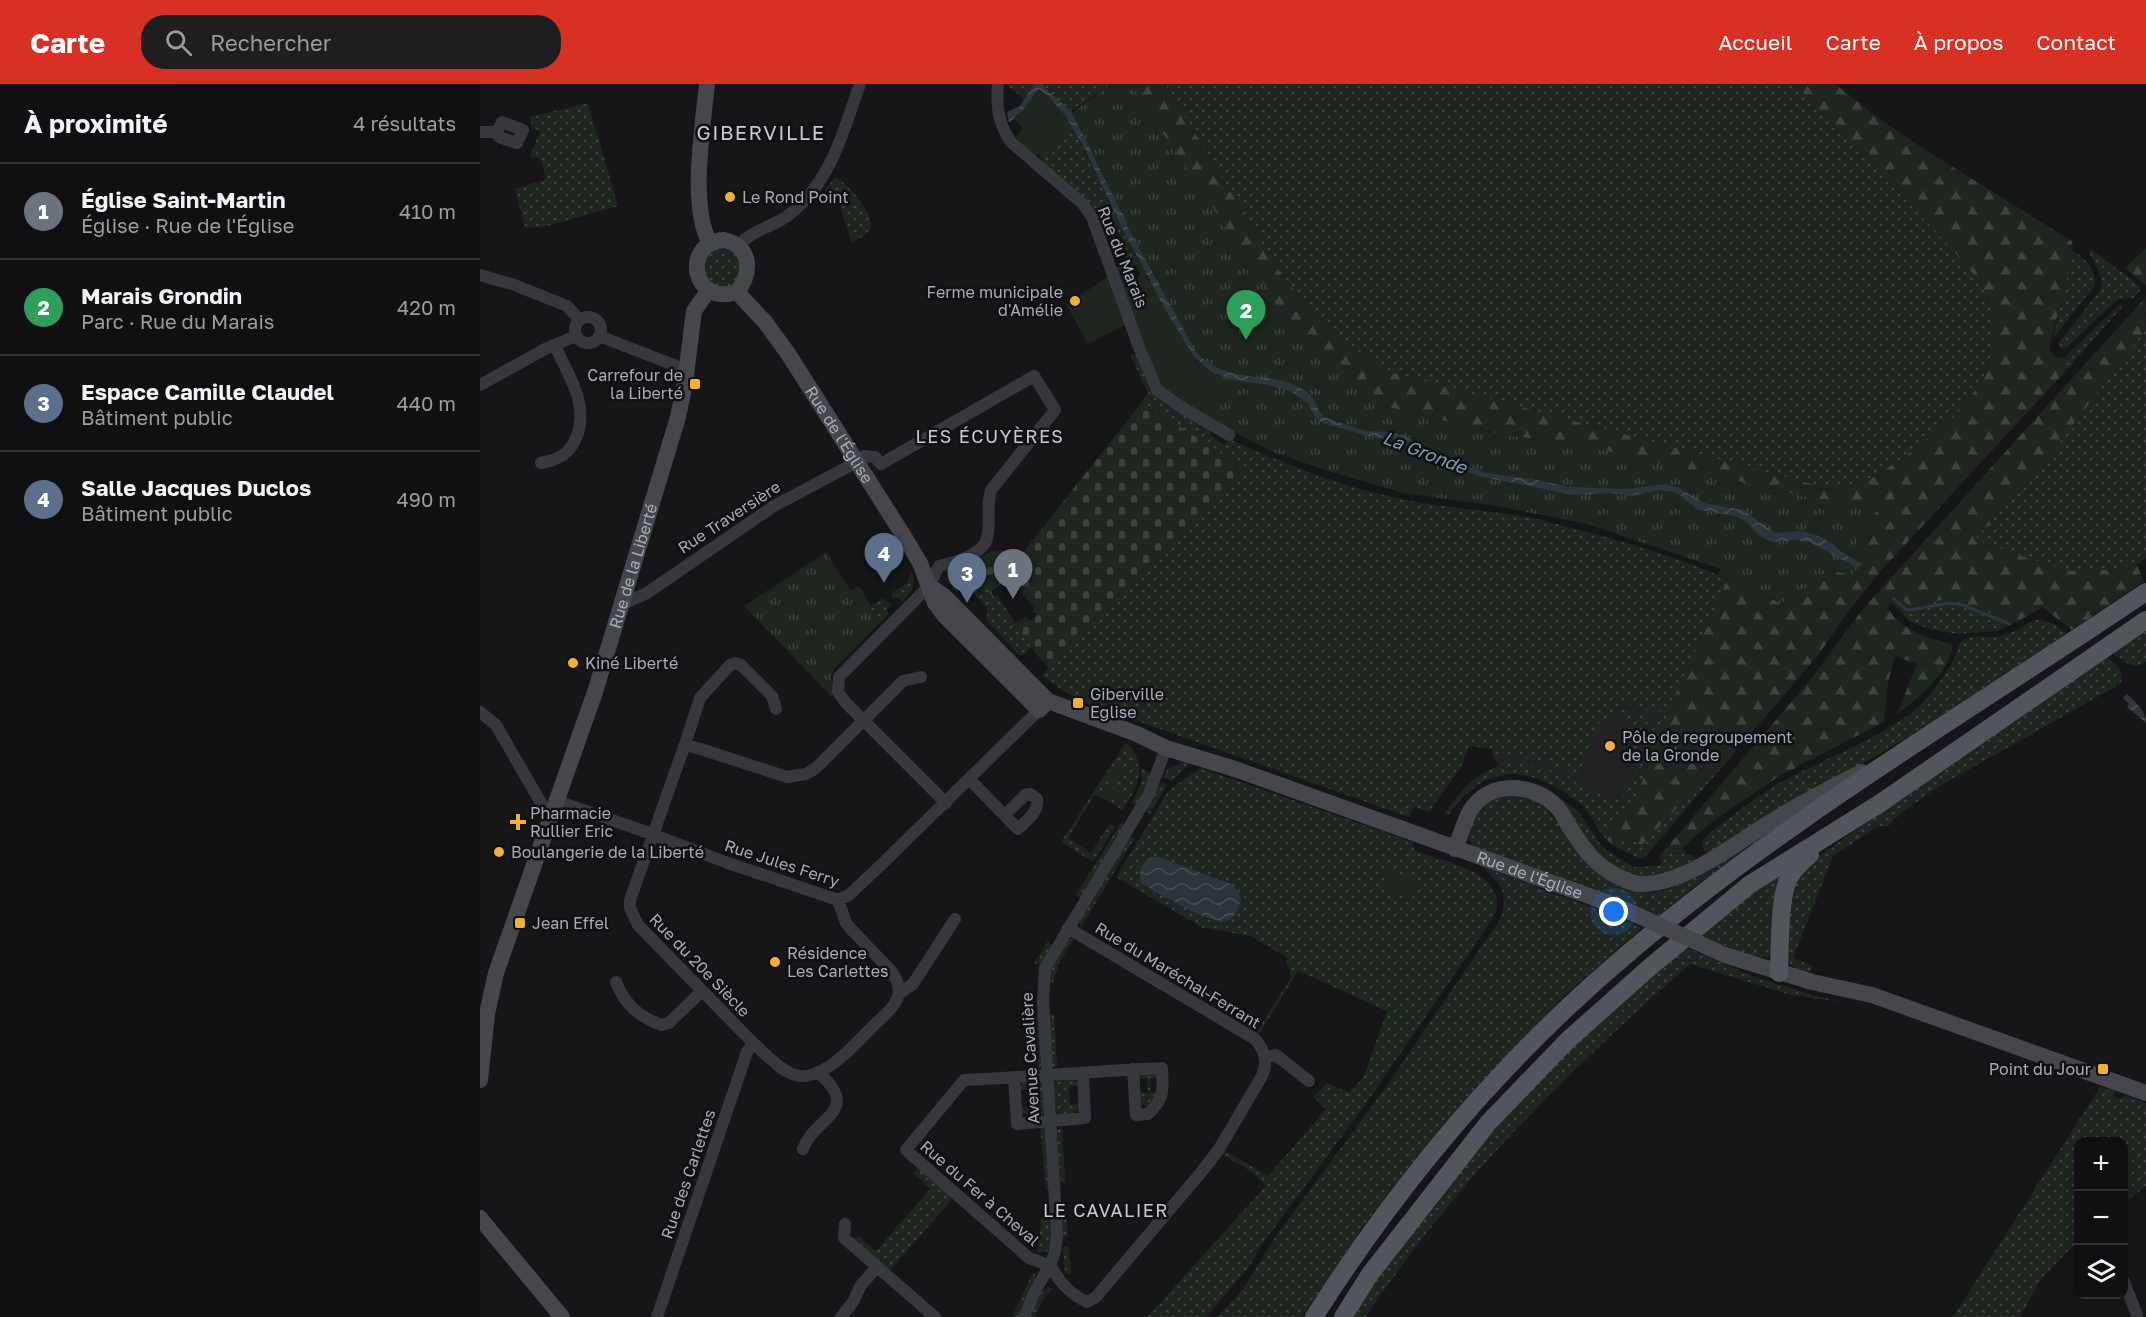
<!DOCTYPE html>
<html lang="fr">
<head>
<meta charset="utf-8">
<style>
  :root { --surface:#101012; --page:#1e1e20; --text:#f1f3f6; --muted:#9c9d9f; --line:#303032; --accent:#d93025 }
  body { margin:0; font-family:"Golos Text",sans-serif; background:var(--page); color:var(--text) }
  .controls { position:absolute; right:18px; bottom:18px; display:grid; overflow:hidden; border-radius:12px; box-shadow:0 6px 24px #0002 }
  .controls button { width:54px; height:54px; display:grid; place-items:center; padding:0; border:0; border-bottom:2px solid var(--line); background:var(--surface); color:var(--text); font:30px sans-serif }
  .you { position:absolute; left:1134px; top:828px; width:21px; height:21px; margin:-15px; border:4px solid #fff; border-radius:50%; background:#1a73e8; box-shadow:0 0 0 9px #1a73e833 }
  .badge { display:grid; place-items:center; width:39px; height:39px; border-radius:50%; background:var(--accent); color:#fff; font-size:20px; font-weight:700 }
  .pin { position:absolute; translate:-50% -50px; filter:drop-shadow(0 2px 3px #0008) }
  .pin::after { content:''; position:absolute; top:32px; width:21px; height:18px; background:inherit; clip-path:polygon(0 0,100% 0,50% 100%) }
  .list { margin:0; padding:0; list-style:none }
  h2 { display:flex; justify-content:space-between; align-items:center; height:78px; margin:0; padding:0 24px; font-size:26px }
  h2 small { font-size:20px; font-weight:400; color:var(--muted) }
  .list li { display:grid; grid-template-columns:39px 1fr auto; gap:18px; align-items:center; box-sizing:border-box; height:96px; padding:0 24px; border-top:2px solid var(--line) }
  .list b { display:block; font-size:22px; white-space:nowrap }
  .list p { margin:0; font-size:20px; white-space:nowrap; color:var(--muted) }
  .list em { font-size:20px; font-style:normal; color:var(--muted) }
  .icon { flex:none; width:33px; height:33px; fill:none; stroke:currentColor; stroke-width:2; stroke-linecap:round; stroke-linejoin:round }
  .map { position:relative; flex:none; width:1666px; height:1233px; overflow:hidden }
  header { display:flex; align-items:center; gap:36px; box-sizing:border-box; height:84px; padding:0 30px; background:var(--accent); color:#fff }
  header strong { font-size:28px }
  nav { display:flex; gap:33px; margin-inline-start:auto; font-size:21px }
  .search { width:420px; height:54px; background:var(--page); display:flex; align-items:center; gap:15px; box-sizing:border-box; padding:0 21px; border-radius:24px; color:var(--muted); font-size:22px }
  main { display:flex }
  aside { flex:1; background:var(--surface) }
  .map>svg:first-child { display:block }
  .built { fill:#222225 }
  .grass { fill:url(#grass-dots) }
  .forest { fill:url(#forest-firs) }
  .cemetery { fill:url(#cemetery-stones) }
  .park { fill:url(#park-tufts) }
  .garden { fill:#1e261f; fill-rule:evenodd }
  .water { fill:url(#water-waves) }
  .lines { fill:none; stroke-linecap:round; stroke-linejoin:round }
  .stream { stroke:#2c353c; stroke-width:3 }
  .street { stroke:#37383d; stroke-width:12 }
  .secondary { stroke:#45474d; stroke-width:16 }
  .primary { stroke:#53555c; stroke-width:18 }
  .secondary-bridge { stroke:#45474d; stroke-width:16 }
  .poi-dot { fill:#f2b134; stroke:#111113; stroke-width:2 }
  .labels { text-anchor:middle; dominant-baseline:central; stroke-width:5; stroke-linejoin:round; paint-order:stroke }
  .poi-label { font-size:16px; fill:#a8adb8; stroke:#111113; text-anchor:start }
  .street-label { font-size:16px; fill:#a8adb8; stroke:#111113 }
  .neighbourhood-label { font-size:18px; letter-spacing:1.5px; fill:#c9ccd4; stroke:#111113 }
  .water-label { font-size:18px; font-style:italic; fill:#7f9bb3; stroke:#111113 }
  .quarter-label { font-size:20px; letter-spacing:1.5px; fill:#c9ccd4; stroke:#111113 }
</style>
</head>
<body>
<header>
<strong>Carte</strong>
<div class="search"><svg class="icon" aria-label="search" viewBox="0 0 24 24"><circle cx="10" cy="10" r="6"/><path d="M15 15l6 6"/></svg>Rechercher</div>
<nav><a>Accueil</a><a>Carte</a><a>À propos</a><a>Contact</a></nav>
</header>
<main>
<aside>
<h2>À proximité<small>4 résultats</small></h2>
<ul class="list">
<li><span class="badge" style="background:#6b7280">1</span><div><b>Église Saint-Martin</b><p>Église · Rue de l'Église</p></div><em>410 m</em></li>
<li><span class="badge" style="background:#2e9e5b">2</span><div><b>Marais Grondin</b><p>Parc · Rue du Marais</p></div><em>420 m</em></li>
<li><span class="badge" style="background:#5c6f8a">3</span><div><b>Espace Camille Claudel</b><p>Bâtiment public</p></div><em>440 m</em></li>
<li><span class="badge" style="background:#5c6f8a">4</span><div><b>Salle Jacques Duclos</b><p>Bâtiment public</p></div><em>490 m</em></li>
</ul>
</aside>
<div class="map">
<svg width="1666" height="1233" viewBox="0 0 1666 1233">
  <defs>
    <pattern id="grass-dots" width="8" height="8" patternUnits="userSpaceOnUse" patternTransform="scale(1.5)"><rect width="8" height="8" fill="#1e261f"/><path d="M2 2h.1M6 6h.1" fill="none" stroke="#3c433d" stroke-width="1.8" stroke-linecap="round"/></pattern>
    <pattern id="forest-firs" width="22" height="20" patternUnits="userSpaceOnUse" patternTransform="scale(1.5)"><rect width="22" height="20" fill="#1e261f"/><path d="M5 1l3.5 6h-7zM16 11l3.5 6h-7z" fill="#3c433d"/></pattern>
    <pattern id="cemetery-stones" width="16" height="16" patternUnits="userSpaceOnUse" patternTransform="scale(1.5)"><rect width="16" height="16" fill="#1e261f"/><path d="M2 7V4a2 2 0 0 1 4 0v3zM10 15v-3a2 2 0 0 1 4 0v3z" fill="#3c433d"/></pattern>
    <pattern id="park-tufts" width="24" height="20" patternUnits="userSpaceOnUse" patternTransform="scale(1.5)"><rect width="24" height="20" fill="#1e261f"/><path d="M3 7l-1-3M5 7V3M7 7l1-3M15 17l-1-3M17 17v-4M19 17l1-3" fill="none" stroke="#3c433d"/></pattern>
    <pattern id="water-waves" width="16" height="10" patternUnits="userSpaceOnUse" patternTransform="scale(1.5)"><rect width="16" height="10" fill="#2c353c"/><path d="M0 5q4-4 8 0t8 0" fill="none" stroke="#485056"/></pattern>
  </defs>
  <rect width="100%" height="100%" fill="#161618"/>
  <!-- built -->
  <path class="built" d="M1121 593 1191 620 1152 720 1060 692 1019 686 1012 665Z"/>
  <!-- grass -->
  <path class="grass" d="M526 0H554L544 15Z
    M563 0H632L591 27 565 4Z
    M685 0H1314L1469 161 1501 200 1514 229V262L1503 296 1477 330 1424 373 1392 394 1364 402 1347 404 902 286 864 256 828 223 797 184Z
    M108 19 138 122 59 144 45 143 35 105 66 95 61 76 50 72 60 47 52 44 50 33Z
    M594 46 657 174 636 188 637 184 648 170 635 141 624 148 617 127 609 118 560 80Z
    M355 93C367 99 399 133 389 147 385 152 377 155 372 159L359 119 345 106Z
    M238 162 255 166 261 185 253 203 239 206 225 193 224 176Z
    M1610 165 1650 194 1661 205 1654 214 1638 215 1586 264 1581 265 1578 260 1620 206C1624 192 1616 181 1609 169Z
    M1592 166C1604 174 1616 185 1615 201L1573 255Z
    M1640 220 1643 222 1591 281 1584 274Z
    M1666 244V474L1657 481 1628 486 1587 487 1494 456 1561 383Z
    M652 270 657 271 726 342 736 356 745 361 749 355C801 378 852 399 908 412 955 424 1004 425 1052 434 1064 436 1076 440 1087 443 1142 456 1196 473 1248 495L1191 620 1162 698 1152 720 1139 731 1126 755C1117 746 1114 734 1105 725 1098 716 1085 709 1075 703 1029 678 999 691 968 731L965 730C979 705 1008 677 1039 679 1058 681 1078 689 1097 695L1096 699 1136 715 1141 714 1149 704 1180 625 1175 623 1167 627 1140 617 1139 621 1165 632 1168 637 1153 677 1150 679 1144 677 1155 647 1144 643 1147 634 1135 629 1131 638 1121 634 1099 690C1072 681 1044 669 1015 675L1012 665 989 662 981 683 949 728 934 723 929 733 663 639C626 629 592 616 562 591L568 584 566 581 767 387 662 318 668 309 650 271Z
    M489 480 514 513 517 511 551 563 543 571H539L507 537V524L486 502 477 509 464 494Z
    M431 488 434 491 433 504 422 518 417 512 413 515 412 509 427 499Z
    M1419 513 1432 523 1469 514 1534 539 1517 547 1478 550 1449 545 1431 538 1412 519Z
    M403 514 411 521 406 526 409 530 398 541 389 530 391 522Z
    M1559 535 1574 540 1587 550 1462 633 1230 769 1224 767 1222 759 1227 751C1251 733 1275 713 1302 698 1343 675 1392 658 1430 630 1450 614 1463 595 1475 573 1478 568 1477 561 1482 557 1492 549 1511 555 1522 552 1536 549 1545 538 1559 535Z
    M1666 547V578C1653 586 1643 577 1633 570Z
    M1626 573C1636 580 1646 587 1640 600L1458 703 1421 729 1408 742H1399L1353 772 1313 874 1333 882 1330 887C1319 889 1310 882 1305 872L1313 799 1327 780Z
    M1310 604 1164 774 1160 775 1136 763 1129 758 1147 754 1162 761Z
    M646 658C669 682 658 701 643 726L615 710 588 754 611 769 629 740 635 743 613 778 581 758Z
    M704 677 711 678 692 697 683 693 688 685Z
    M720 684 933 758 934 767C960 776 1030 789 1015 829 1013 835 1008 841 1005 846L885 1021 783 1159 769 1183 726 1233H667L786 1102 772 1088 742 1070 744 1066 788 1092 846 1025 833 1013 847 999 870 1009 884 992 907 927 818 887 778 952 775 951 811 893 806 873 771 852 723 844 636 793 689 706Z
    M662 685 670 689 669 696 657 722 652 719 661 700Z
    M682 698 687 701 670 730 665 727Z
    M1030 711C1045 712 1055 716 1066 725L1121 792C1177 829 1205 796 1251 768 1269 756 1290 748 1309 738L1214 803 1178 832 993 762C979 744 999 722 1016 714 1020 712 1026 712 1030 711Z
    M1079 713 1100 729 1123 764 1153 783 1180 782 1181 776 1179 773 1189 761 1196 766 1202 764 1207 770 1213 771 1216 776 1200 787 1155 793 1120 776 1076 717Z
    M642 737 644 742 600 814 596 811Z
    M649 752 654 755 601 843 599 837Z
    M1003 783 1106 821 1162 844 1089 907 1000 999 935 1075 890 1133 822 1233H737L763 1205 796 1152 903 1007 1021 834C1029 802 1019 802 1003 783Z
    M1308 783 1293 870 1288 874C1265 870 1243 861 1222 852L1243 834 1247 828Z
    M594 855 579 879 573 899H571L569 897 571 883 588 856Z
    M568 857 572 862 561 881 554 879Z
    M1203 862 1272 892 1336 912 1361 918 1311 911 1210 880C1088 987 976 1097 886 1233H875L881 1216 1011 1047 1080 973Z
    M553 930 558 931 561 983 558 986Z
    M574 930 577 983H572L569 931Z
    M677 989V994L670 995 671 1008H678L668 1022H665L661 1018 660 1009H668L667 995H659V990Z
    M592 994 598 1000V1002L589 1003 590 1021 599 1020 597 1027 593 1030H577L575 1028 573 1001 577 995Z
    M559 996 564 1002 565 1028C558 1036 544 1035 541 1024H550L549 1006H540L539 1003 544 998Z
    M1620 1003 1635 1007 1633 1012 1641 1015 1643 1011 1666 1019V1102L1646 1118 1649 1122 1644 1128V1058H1598V1157L1561 1195 1540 1233H1473Z
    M582 1042 585 1098H582L580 1096 576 1047Z
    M560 1043 565 1045 569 1105 566 1106Z
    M439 1083 473 1114 409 1187 374 1157 379 1152 396 1167 450 1105 433 1089Z
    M564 1117 570 1119 571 1163 566 1168 557 1169Z
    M580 1119H586L588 1153 583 1154Z
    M589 1162 591 1190H585L583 1163Z
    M552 1190H555V1198L539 1233H532Z
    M568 1203 573 1204 562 1217 555 1233H548L560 1209Z"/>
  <!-- forest -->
  <path class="forest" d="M632 0H685L797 184 828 223 864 256 902 286 1347 404 1364 402 1392 394 1424 373 1477 330 1503 296 1514 262V229L1501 200 1469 161 1314 0H1355L1400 35 1447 67 1592 157 1593 170 1569 264C1573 272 1576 274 1584 274L1591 281 1398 490 1365 532 1339 570 1310 604 1162 761 1147 754 1129 758 1126 755 1139 731 1152 720 1162 698 1191 620 1248 495 1282 509 1292 516H1309L1345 489 1351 486 1371 491 1383 479 1376 459 1382 444 1401 422 1331 414 1092 359 1023 351 875 315 743 293Z
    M1666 164V201L1645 184Z
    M1665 214 1666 244 1561 383 1494 456 1587 487 1628 486 1657 481 1664 497 1592 546 1562 523 1535 539 1469 514 1431 523 1419 513 1407 523C1424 548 1444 552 1472 560 1474 585 1435 617 1417 630L1437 580 1415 572 1408 598 1404 638 1301 691 1233 737 1202 764 1193 765 1189 761 1331 595 1382 526Z"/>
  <!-- cemetery -->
  <path class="cemetery" d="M662 318 768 387 566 581 556 570 535 539 546 532 550 537 557 532 553 527 555 525 533 498 531 499 528 495 511 507 514 514 489 480C511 467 516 462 541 471Z"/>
  <!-- park -->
  <path class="park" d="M632 0H650L805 231 878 306 904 322 1023 351 1092 359 1331 414 1401 422 1382 444 1376 459 1383 479 1371 491 1351 486 1345 489 1309 516 1299 519 1282 509 1238 491 1241 485 1107 440 1016 422 923 409 848 387 793 368 718 330 724 283C694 238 667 193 642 144 623 107 608 68 586 33Z
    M346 468 371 507 379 502 391 522 389 530 398 541 354 584 351 593 354 610 351 612 264 522Z"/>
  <!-- garden -->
  <path class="garden" d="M560 5 578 22 594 46 560 80 563 76 558 70 554 73 535 52 543 45 534 35Z
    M657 174 667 191 666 192 669 198 670 197 714 273 724 283 743 293 718 330 680 303 636 188ZM655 181 661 191 656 195 654 193 649 195 644 188Z
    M631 191 649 239 608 260 586 220Z
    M638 680 646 685 636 701 628 696Z
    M626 700 642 710 637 718 621 708Z
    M911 787 936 797 938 800 931 815 904 805 903 803 908 788Z"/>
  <!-- water -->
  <path class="water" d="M554 0H563L565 4 591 27 639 124 646 135 647 142 716 268C749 304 795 283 828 309 836 315 837 326 843 333L886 347 911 348 924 352 963 373 1007 389 1057 396 1088 403 1147 405 1185 400 1199 404 1224 419 1263 426 1295 449 1320 447 1337 451 1353 460 1363 469 1382 480 1377 485 1371 480 1329 458 1315 456 1297 458 1289 457 1280 452 1268 439 1256 432 1218 426 1200 411 1193 408 1178 406 1151 412 1131 409 1094 411 999 392 959 378 913 355 891 353 843 339 835 333 828 319 810 307 784 300 756 297 733 289 714 273 685 225 641 142 604 63 586 33 570 14 559 5 543 26 529 39 527 28 540 22Z
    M1647 610C1655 618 1666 626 1666 639L1647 623 1649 620 1643 614Z
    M672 773H679L751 800 758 807 761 815C758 824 756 834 746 837 731 841 676 808 661 799 658 787 662 778 672 773Z"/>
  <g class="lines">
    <!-- stream -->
    <path class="stream" d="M1413 514 1424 524 1430 526 1469 519 1483 521 1530 540"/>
    <!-- street -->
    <path class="street" d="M518 0C516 22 518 39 531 58L603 120 612 133 659 263 677 306 701 323 749 351
      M0 48H17L19 53 37 59 43 46 22 38 17 48
      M259 161C273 145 294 143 310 130 352 96 363 48 380 0
      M0 191 32 200 87 222 100 236
      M95 246a13 13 0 1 1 26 0a13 13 0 1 1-26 0Z
      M119 252 207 286
      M0 301 67 264 96 252
      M61 379C77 376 90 370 96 354 110 322 88 290 75 262
      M143 520 167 509 294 422 373 380 384 372 395 373 401 380 554 292 575 326 511 406C506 422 511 438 507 454 504 470 473 479 459 482L449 502 359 593 358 608 366 619 466 719
      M0 628 16 641 61 719 71 732
      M205 660 220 614 250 581 255 579 261 581 292 612 296 625
      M489 695 538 745C547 736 559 728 557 715L550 710 545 711 525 731
      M77 717 172 750 245 778 358 816 369 811 403 779 559 626
      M358 816 366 839 371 845 413 889C428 914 411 925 394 941 377 958 350 990 325 992 317 993 307 988 300 983 279 966 260 946 241 926 214 898 186 870 158 841L150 824V816L205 660 307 693 326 690 336 684 423 597 441 593
      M588 844 775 955C785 966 788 979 782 992L739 1065 723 1086 616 1213 607 1218C590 1210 580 1199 571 1182L549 1174 426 1066 484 996C550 993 616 987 682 984 683 1007 685 1013 668 1030L656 1031 653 985
      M136 898C145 921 159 933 182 941L189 939 222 907
      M420 909 433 900 475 835
      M785 973 796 971 829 997
      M534 994 537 1040 605 1034 603 989
      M323 1065C335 1032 383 1028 338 988
      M365 1140 364 1154 455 1233
      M1644 1198 1657 1231
      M177 1233 267 968 273 959
      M361 1233 373 1218 381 1201 397 1183
      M544 1233C549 1223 552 1212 558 1202 570 1179 575 1179 577 1150L563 917 565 884 669 710 686 664"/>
    <!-- secondary -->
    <g class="secondary">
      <path d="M227 0C223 42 209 123 230 159"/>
      <path d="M244 156C272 162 272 189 257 208 212 223 201 159 244 156Z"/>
      <path id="s1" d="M257 208 285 238 309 271 425 454 440 479 455 519 464 531 559 626 568 617"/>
      <path id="s2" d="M449 502 464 512 568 617 657 650 686 664 755 685 1137 822"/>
      <path d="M975 765C980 753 984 738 990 727 1009 695 1054 699 1077 723 1082 728 1085 736 1089 742 1103 764 1115 782 1139 793 1145 796 1153 800 1160 800 1206 801 1256 758 1294 736 1323 718 1352 703 1382 688"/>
      <path d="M1245 871 1332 898 1392 911 1666 1009"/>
      <path id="s3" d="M0 996 7 930 16 889 115 608 198 333 205 299 214 227 228 207"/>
      <path d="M0 1134 82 1233"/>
    </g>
    <!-- primary -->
    <path class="primary" d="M1299 889C1300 866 1299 816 1308 796 1313 786 1321 778 1330 771
      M834 1233C921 1096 1028 970 1152 866 1312 731 1493 625 1666 508
      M863 1233 890 1190 1008 1039 1088 956 1170 883 1269 801 1399 720 1666 536"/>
    <!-- secondary-bridge -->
    <path class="secondary-bridge" d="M1137 822 1245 871"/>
  </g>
  <!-- markers -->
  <g class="poi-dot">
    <circle cx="250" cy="113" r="6"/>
    <circle cx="595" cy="217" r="6"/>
    <rect x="209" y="294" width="12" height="12" rx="3"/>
    <circle cx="93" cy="579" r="6"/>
    <rect x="592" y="613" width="12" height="12" rx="3"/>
    <circle cx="1130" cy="662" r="6"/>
    <path d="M35 729h6v6h6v6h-6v6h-6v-6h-6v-6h6z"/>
    <circle cx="19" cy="768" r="6"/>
    <rect x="34" y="833" width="12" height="12" rx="3"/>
    <circle cx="295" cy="878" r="6"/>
    <rect x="1617" y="979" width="12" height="12" rx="3"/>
  </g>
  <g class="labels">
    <!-- poi labels -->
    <g class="poi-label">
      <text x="262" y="113">Le Rond Point</text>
      <text x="583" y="208" text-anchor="end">Ferme municipale<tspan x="583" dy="18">d'Amélie</tspan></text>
      <text x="203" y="291" text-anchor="end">Carrefour de<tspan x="203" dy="18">la Liberté</tspan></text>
      <text x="105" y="579">Kiné Liberté</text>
      <text x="610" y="610">Giberville<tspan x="610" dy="18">Eglise</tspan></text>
      <text x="1142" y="653">Pôle de regroupement<tspan x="1142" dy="18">de la Gronde</tspan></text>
      <text x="50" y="729">Pharmacie<tspan x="50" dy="18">Rullier Eric</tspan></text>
      <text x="31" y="768">Boulangerie de la Liberté</text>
      <text x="52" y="839">Jean Effel</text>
      <text x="307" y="869">Résidence<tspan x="307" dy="18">Les Carlettes</tspan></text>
      <text x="1611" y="985" text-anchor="end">Point du Jour</text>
    </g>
    <!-- street labels -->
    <g class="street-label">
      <text transform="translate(643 173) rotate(68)">Rue du Marais</text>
      <text stroke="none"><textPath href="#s1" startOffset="176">Rue de l'Église</textPath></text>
      <text transform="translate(249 433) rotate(-33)">Rue Traversière</text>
      <text stroke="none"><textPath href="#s3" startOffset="538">Rue de la Liberté</textPath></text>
      <text transform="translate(302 779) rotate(18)">Rue Jules Ferry</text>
      <text stroke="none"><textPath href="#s2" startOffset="678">Rue de l'Église</textPath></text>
      <text transform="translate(220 881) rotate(46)">Rue du 20e Siècle</text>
      <text transform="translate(698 891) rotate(31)">Rue du Maréchal-Ferrant</text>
      <text transform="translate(550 974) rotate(-93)">Avenue Cavalière</text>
      <text transform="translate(208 1090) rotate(-71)">Rue des Carlettes</text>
      <text transform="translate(500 1109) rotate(41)">Rue du Fer à Cheval</text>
    </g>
    <!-- neighbourhood labels -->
    <g class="neighbourhood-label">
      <text x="510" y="352">LES ÉCUYÈRES</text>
      <text x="626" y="1126">LE CAVALIER</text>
    </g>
    <!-- water labels -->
    <g class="water-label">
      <text transform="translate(945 368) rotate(21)">La Gronde</text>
    </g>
    <!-- quarter labels -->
    <g class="quarter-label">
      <text x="281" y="48">GIBERVILLE</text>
    </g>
  </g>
</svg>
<div class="controls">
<button>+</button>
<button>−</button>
<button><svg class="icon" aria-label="layers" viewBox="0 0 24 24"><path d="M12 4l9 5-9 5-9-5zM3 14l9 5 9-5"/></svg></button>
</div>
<div class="you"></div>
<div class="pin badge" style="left:533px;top:515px;background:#6b7280">1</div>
<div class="pin badge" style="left:766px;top:256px;background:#2e9e5b">2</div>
<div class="pin badge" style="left:487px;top:519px;background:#5c6f8a">3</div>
<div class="pin badge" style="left:404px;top:499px;background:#5c6f8a">4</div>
</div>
</main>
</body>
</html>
